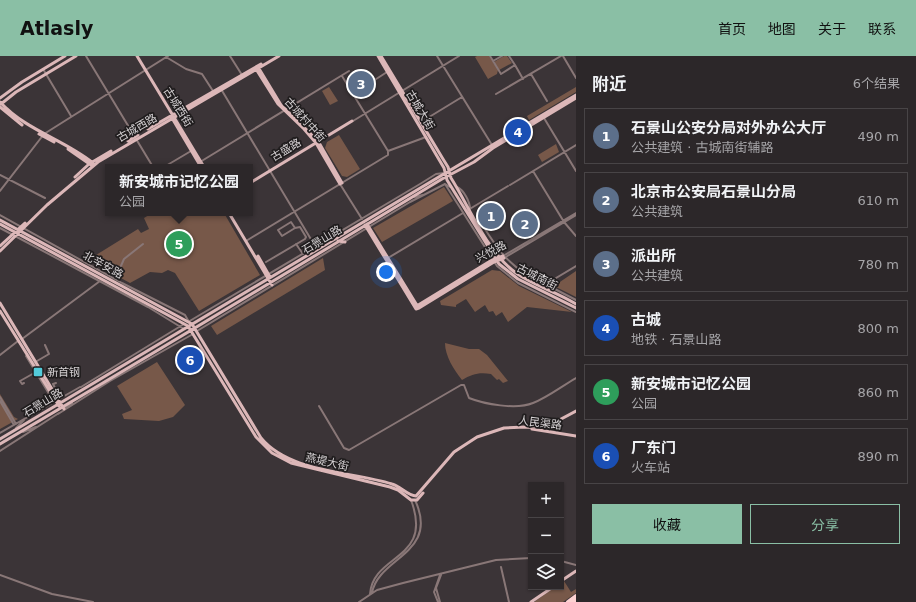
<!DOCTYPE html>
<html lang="zh">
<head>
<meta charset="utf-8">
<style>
  :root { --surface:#2c2729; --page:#342f31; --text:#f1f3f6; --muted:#a6a5a8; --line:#484446; --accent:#8abfa5 }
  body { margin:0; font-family:"DejaVu Sans","Noto Sans SC",sans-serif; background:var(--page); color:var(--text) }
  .controls { position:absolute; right:12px; bottom:12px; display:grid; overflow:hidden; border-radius:0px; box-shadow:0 1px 3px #0004 }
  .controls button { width:36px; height:36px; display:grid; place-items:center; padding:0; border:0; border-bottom:1px solid var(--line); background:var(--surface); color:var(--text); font:20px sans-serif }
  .you { position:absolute; left:386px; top:216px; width:14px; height:14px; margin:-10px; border:3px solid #fff; border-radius:50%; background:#1a73e8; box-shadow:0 0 0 6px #1a73e833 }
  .badge { display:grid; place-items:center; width:26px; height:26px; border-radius:50%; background:var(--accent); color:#fff; font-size:13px; font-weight:700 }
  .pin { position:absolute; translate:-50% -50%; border:2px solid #fff; box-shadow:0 1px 4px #0006 }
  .popup { position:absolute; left:105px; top:108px; width:148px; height:52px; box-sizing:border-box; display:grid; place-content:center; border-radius:0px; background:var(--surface); filter:drop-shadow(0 1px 3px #0005); font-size:13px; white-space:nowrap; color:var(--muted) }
  .popup b { font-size:15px; color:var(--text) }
  .popup::after { content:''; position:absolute; left:50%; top:100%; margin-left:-8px; border:8px solid transparent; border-top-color:var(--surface) }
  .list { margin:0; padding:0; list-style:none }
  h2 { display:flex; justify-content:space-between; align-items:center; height:52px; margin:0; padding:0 16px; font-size:17px }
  h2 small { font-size:13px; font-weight:400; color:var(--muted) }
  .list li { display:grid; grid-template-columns:26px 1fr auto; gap:12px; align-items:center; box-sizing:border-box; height:56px; margin:0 8px 8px; padding:0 8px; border:1px solid var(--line); border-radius:0px }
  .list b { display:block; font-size:15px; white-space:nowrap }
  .list p { margin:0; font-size:13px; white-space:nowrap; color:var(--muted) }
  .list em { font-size:13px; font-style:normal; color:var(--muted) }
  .actions { display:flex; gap:8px; padding:12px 16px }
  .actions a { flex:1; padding:9px 0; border:1px solid var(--accent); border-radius:0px; text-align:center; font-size:14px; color:var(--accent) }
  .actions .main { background:var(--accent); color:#111 }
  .icon { flex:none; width:22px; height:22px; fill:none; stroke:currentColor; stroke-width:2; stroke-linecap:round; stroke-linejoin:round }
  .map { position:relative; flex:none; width:576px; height:546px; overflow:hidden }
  header { display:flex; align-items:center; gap:24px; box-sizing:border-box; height:56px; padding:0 20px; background:var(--accent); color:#111 }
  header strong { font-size:19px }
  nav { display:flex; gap:22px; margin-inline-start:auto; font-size:14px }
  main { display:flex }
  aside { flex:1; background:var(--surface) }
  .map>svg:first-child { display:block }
  .green { fill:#775849 }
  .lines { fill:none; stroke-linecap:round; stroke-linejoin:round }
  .minor { stroke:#897777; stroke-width:2 }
  .major { stroke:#dcb7b8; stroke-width:3 }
  .highway { stroke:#fcd1d1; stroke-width:4 }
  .poi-dot { fill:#53cbda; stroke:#201d1e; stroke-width:1.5 }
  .labels { text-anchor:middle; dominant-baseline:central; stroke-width:3.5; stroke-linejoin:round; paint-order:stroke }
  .street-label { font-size:11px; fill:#d5d1d3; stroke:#201d1e }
  .poi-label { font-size:11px; fill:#d5d1d3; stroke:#201d1e; text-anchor:start }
</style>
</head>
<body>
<header>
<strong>Atlasly</strong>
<nav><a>首页</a><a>地图</a><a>关于</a><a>联系</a></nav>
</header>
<main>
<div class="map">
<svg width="576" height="546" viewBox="0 0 576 546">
  <rect width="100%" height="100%" fill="#3b3437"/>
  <!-- green -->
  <path class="green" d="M477 0H489L498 14 497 18 488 23 475 1Z
    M504 0H507L512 7 499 14 494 6Z
    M329 31 338 45 330 49 322 35Z
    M576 31V36L529 64 527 60Z
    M339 79 360 113 347 121 342 120 325 92 327 86Z
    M556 88 559 96 542 106 538 99Z
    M444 131 453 145 382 186 373 172Z
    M152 157H224L260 219 199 255 175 217 168 214 162 217 150 216 130 227 88 204 138 173 141 177 149 173 144 162Z
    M323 202 325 214 217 279 211 270Z
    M492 214 500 215 519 230 572 256 527 251 508 266 502 256 496 260 493 255 489 256 485 249 475 256 466 243 456 249V251L441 249 440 245Z
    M576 215V241L554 230Z
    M445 287 469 293H479L487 299 508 325 503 327 499 323 497 324 491 318C479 316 472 318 462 324 454 314 445 300 445 287Z
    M157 306 185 349 173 361 159 365 124 363 122 358 132 354 117 330Z
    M0 338 14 361 18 363 0 373Z
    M564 525 571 536 576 533V537L563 546H534L555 531H561V527Z"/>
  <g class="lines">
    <!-- minor -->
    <path class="minor" d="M86 0 153 111
      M230 0 242 19
      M437 0 492 89
      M490 0 501 18 515 9 509 0
      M563 0 576 22
      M166 1 186 13 202 18 213 35
      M493 5 502 0
      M515 9 523 23
      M43 13 71 60
      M531 18 547 45
      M342 20 353 38 387 16
      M221 33 315 190
      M353 38 388 95
      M496 38 561 0
      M544 62 576 115
      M353 65 459 0
      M421 66 462 41
      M200 106 349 15
      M164 111 191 95
      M533 115 564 166 576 180
      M0 119 45 142
      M340 128 362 163
      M445 128 497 210 518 227 576 256
      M510 129 576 89
      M457 131C464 134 470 146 470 153
      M0 135 44 78 168 0
      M414 141 423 139
      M468 154 508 130
      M0 159 122 227 185 259 189 266
      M291 166 295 172 282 180 278 174Z
      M477 166 482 168C500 198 512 213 545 228
      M0 172 148 251 184 273
      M246 185 388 99V95L426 81
      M296 188 303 198
      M503 200 576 157
      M388 202 463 157
      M504 202 576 159
      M266 206 305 183 306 181 300 171 295 172
      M114 222 117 219 124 203 143 188
      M546 228 576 210
      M549 230 576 244
      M188 266 420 128 436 118 444 117
      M197 275 410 146 445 128 450 131
      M22 283 100 225
      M0 299 18 285
      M26 300 54 346
      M37 305 49 298 45 289
      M24 327 22 328 20 325 36 316
      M81 331 184 268
      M55 336 56 334 53 328 56 327
      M0 341 16 368
      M0 345 14 369
      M319 350 344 392 349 394 461 329H464L469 342C484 348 516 354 533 347 548 341 562 330 576 322
      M64 353 72 347
      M58 358 110 325 193 278
      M16 372 24 364
      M23 376 36 371
      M0 377 80 331
      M0 395 59 357
      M561 505 576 509
      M501 511 509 546
      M0 519 52 538 93 546
      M372 537C378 501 440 498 415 444
      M370 538C373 497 434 505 411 444
      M359 546 377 534 403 527 496 504 531 502
      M438 546 434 536 440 519
      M440 546 436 532 441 519"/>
    <!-- major -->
    <path class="major" d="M137 0 204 111
      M378 0 444 112 447 124 499 208 518 223 576 252
      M381 0 443 103 448 111 451 122C470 152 487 196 516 217 535 230 557 236 576 248
      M258 11 281 49 318 85 342 127
      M256 13 278 48 304 73 316 87 340 128
      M0 42 22 26 65 0
      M0 46C27 75 63 83 93 107
      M1 48 16 36 76 0
      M0 51 22 69
      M172 62 201 111
      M148 73 261 8
      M39 78 54 86
      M128 85 138 79
      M68 93 91 109
      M75 121 89 108 111 95
      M250 127 352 65
      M229 157 272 229
      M0 164 192 268 261 382C290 417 351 415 392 428 400 430 408 440 416 440L454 396 477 381 504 372 548 370 576 355
      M0 168 188 270 256 381 272 397 291 407 390 431 398 434 411 444H417L423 437
      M367 168 418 251
      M365 169 416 253 419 252
      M338 185 345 186
      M0 190 25 167
      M0 195 47 149 98 106 279 0
      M258 200 270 221
      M540 229 546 228 550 233
      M0 247 64 353
      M415 251 492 204 503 200
      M419 252 494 206 504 202
      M0 255 59 350
      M532 373 576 380
      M0 383 576 39
      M0 388C148 301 295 212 442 123L474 106 493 92 576 42
      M561 525 576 515
      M531 546 553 531"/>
    <!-- highway -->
    <path class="highway" d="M568 546 576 540
      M573 546 576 544"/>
  </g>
  <!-- markers -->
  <rect class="poi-dot" x="33" y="311" width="10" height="10" rx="2"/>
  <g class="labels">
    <!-- street labels -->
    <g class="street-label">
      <text transform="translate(178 51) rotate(58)">古城西街</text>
      <text transform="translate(420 54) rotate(59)">古城大街</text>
      <text transform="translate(305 64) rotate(48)">古城村中街</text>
      <text transform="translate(137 72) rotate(-30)">古城西路</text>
      <text transform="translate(286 94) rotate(-31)">古盛路</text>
      <text transform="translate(322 184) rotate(-31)">石景山路</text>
      <text transform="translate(491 196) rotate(-28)">兴悦路</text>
      <text transform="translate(103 209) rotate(29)">北辛安路</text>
      <text transform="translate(537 221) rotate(27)">古城南街</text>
      <text transform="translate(43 347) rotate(-31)">石景山路</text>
      <text transform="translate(540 367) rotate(7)">人民渠路</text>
      <text transform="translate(327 406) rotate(13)">燕堤大街</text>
    </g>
    <!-- poi labels -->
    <g class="poi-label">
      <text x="47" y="316">新首钢</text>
    </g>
  </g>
</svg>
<div class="controls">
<button>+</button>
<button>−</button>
<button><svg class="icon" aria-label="layers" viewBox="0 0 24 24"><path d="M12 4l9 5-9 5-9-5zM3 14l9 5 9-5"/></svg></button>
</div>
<div class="you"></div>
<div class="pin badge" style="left:491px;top:160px;background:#5c6f8a">1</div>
<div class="pin badge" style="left:525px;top:168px;background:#5c6f8a">2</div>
<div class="pin badge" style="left:361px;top:28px;background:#5c6f8a">3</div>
<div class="pin badge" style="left:518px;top:76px;background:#1a4fb4">4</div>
<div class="pin badge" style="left:179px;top:188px;background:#2e9e5b">5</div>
<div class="popup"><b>新安城市记忆公园</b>公园</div>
<div class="pin badge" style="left:190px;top:304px;background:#1a4fb4">6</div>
</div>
<aside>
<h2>附近<small>6个结果</small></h2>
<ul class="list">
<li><span class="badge" style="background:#5c6f8a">1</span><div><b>石景山公安分局对外办公大厅</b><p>公共建筑 · 古城南街辅路</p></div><em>490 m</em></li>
<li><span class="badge" style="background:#5c6f8a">2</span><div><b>北京市公安局石景山分局</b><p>公共建筑</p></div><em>610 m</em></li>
<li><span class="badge" style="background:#5c6f8a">3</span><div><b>派出所</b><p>公共建筑</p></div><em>780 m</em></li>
<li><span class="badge" style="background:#1a4fb4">4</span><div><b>古城</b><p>地铁 · 石景山路</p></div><em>800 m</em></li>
<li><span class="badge" style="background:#2e9e5b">5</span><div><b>新安城市记忆公园</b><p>公园</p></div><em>860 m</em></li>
<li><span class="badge" style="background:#1a4fb4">6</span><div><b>厂东门</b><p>火车站</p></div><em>890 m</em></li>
</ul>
<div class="actions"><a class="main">收藏</a><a>分享</a></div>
</aside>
</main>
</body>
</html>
